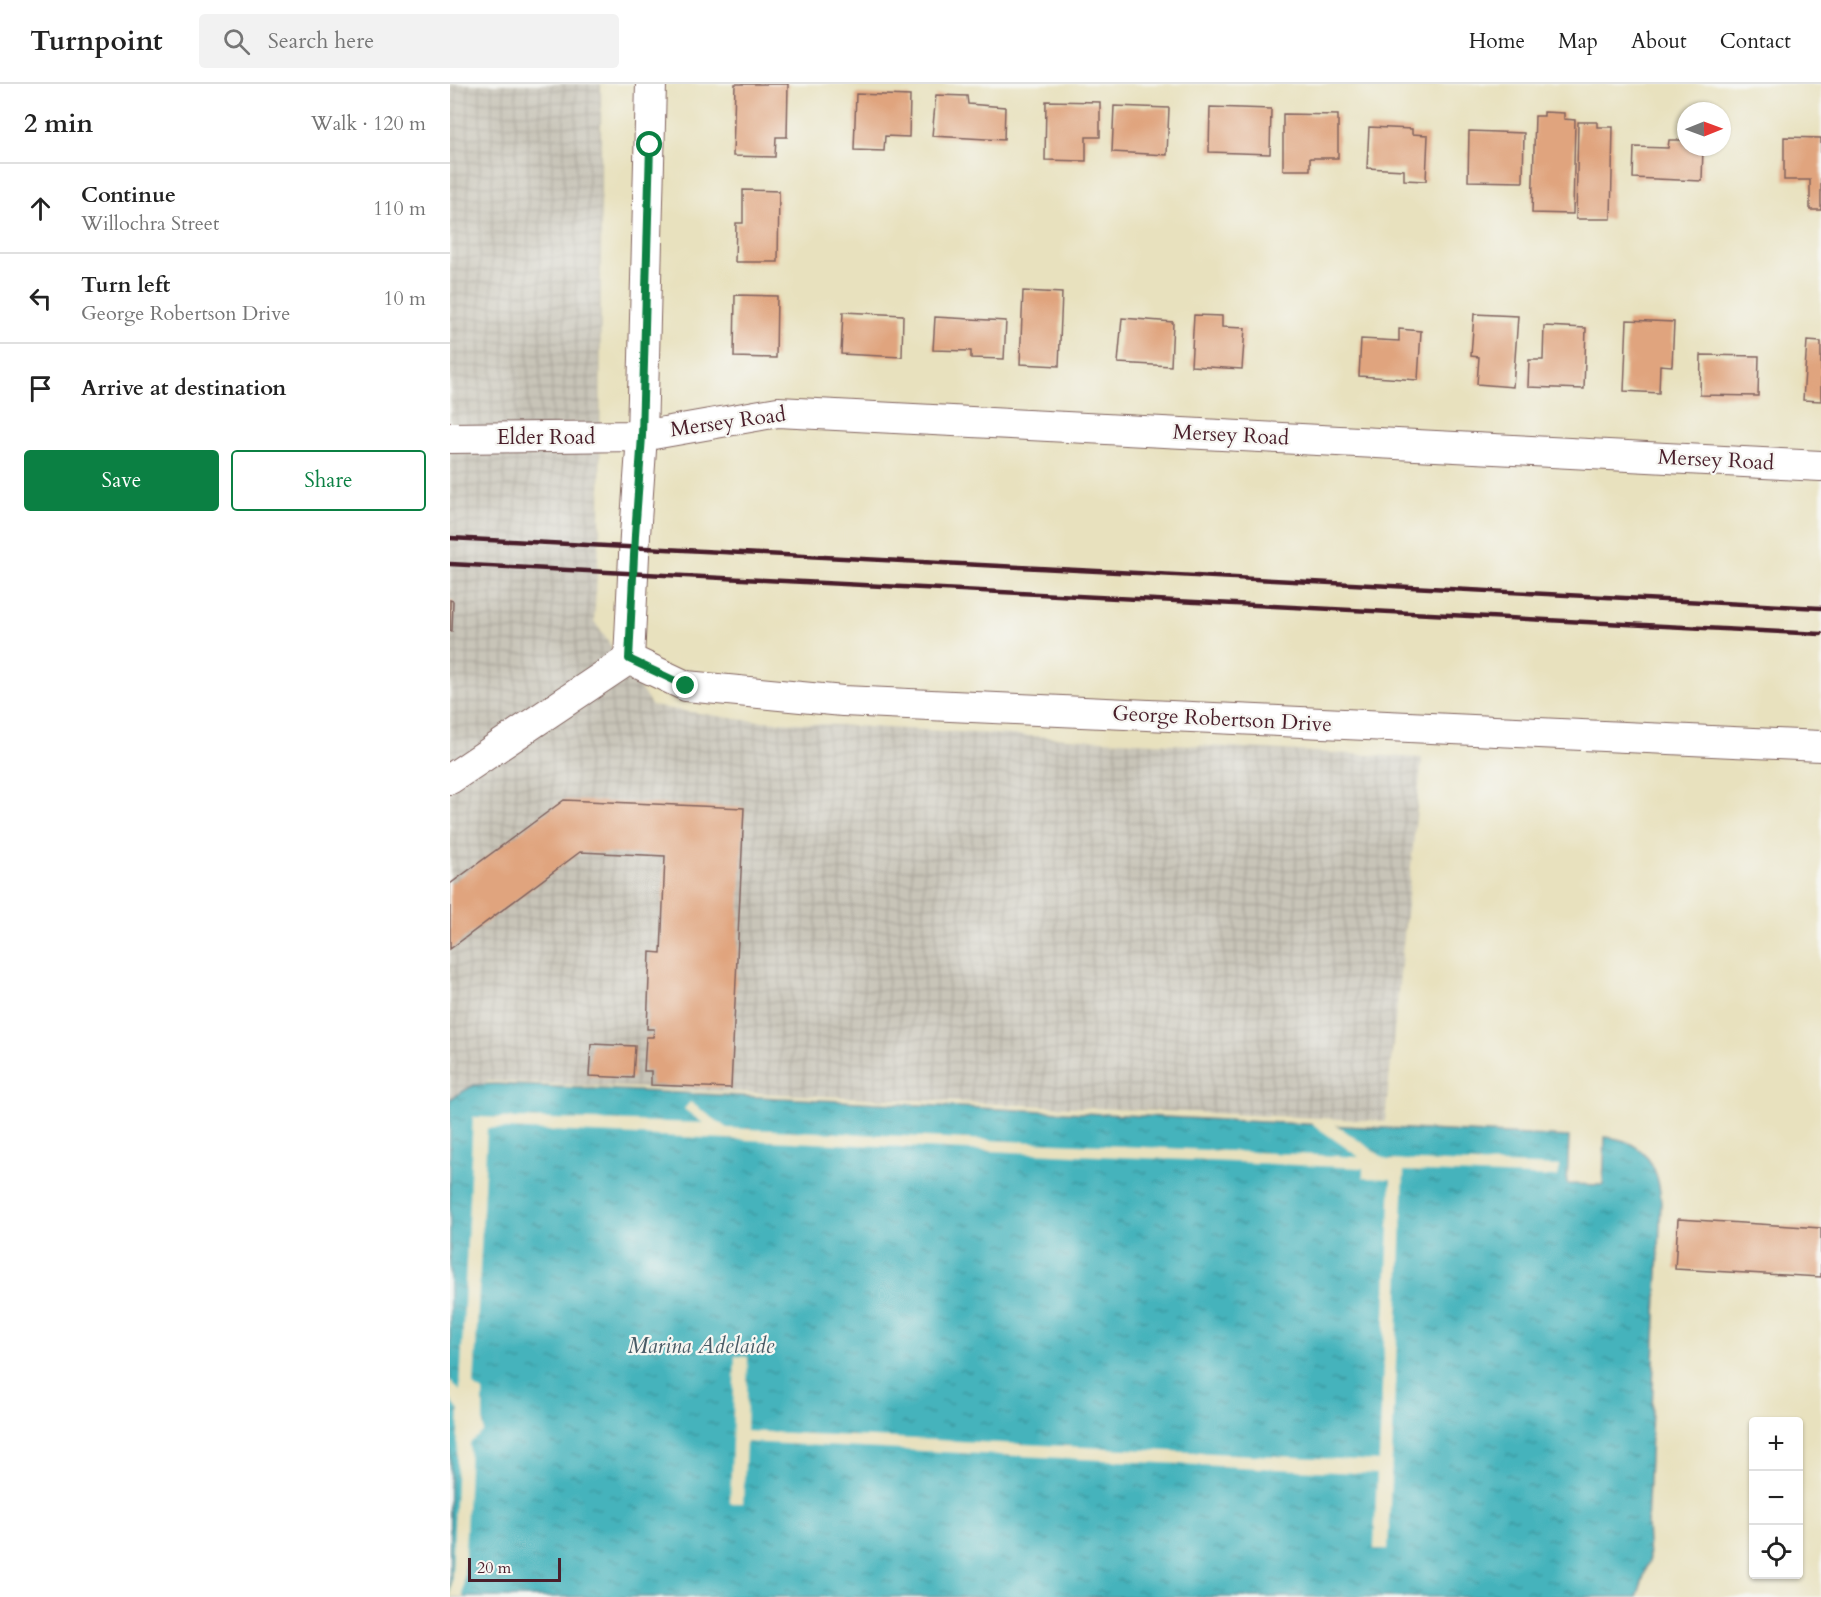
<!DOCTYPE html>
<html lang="en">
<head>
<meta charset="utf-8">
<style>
  :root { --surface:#fff; --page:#f2f2f2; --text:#222; --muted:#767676; --line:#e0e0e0; --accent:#0b8043 }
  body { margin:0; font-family:Cardo,serif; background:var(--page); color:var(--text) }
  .controls { position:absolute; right:18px; bottom:18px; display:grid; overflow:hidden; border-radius:6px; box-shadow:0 2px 4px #0004 }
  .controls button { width:54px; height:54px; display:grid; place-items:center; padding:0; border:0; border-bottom:2px solid var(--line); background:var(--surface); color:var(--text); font:30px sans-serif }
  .compass { position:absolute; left:1227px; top:18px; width:54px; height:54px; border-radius:50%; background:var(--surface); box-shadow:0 2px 4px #0004; rotate:89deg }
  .scale { position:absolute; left:18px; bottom:15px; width:93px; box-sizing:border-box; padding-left:6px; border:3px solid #4a1f2b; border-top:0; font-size:16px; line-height:21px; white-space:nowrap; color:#4a1f2b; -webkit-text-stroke:4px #f6f6f2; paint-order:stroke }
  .stop { position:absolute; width:18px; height:18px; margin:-14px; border:4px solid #0b8043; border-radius:50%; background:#fff }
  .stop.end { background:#0b8043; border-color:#fff; box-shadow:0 2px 6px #0008 }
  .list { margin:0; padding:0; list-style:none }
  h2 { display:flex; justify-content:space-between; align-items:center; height:78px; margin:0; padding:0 24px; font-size:26px }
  h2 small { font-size:20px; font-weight:400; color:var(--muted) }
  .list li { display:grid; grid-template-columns:39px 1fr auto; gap:18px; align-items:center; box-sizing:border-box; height:90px; padding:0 24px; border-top:2px solid var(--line) }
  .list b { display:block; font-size:22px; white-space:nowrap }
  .list p { margin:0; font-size:20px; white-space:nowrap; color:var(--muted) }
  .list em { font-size:20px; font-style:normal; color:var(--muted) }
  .actions { display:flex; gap:12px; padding:18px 24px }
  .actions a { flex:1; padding:14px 0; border:2px solid var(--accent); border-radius:6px; text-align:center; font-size:21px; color:var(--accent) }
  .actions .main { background:var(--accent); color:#fff }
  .icon { flex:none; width:33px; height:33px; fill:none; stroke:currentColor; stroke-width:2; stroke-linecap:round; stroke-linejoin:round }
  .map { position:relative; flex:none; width:1371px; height:1513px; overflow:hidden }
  header { display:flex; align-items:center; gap:36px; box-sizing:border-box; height:84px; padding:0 30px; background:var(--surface); border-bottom:2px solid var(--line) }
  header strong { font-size:28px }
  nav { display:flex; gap:33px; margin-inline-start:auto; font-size:21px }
  .search { width:420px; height:54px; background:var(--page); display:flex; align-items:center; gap:15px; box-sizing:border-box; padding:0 21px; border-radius:6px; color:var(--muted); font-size:22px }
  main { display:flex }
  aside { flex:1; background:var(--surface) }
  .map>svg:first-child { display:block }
  .industrial { fill:url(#industrial-grid) }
  .water { fill:url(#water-ripples); stroke:#476974; stroke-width:1.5 }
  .pier { fill:#e8e1be }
  .building { fill:#e0a47e }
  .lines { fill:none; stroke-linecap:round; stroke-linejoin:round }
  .minor-casing { stroke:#81635e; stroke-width:32 }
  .minor { stroke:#fff; stroke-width:30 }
  .rail { stroke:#4a1f2b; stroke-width:4.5 }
  .route { stroke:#0b8043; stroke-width:8 }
  .labels { text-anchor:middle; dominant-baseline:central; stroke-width:4.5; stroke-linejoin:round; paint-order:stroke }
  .street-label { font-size:21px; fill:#4a1f2b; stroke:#f6f6f2 }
  .water-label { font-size:22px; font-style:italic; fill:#485a65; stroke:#f6f6f2 }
</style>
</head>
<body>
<header>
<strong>Turnpoint</strong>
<div class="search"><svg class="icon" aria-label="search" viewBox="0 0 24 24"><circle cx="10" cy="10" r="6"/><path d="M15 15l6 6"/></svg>Search here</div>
<nav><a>Home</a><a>Map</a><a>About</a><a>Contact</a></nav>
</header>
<main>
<aside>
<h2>2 min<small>Walk · 120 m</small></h2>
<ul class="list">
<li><svg class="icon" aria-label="ahead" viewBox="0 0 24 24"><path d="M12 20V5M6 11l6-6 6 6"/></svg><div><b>Continue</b><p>Willochra Street</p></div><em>110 m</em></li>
<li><svg class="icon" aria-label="left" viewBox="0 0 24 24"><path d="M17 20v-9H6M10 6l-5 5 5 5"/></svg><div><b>Turn left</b><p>George Robertson Drive</p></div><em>10 m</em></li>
<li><svg class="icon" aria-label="arrive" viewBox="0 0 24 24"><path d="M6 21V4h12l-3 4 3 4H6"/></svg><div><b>Arrive at destination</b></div></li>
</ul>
<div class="actions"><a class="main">Save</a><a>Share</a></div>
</aside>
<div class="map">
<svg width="1371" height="1513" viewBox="0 0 1371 1513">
  <defs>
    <pattern id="industrial-grid" width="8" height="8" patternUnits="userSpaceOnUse" patternTransform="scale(1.5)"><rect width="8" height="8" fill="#c8c4b8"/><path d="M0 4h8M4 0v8" fill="none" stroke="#ada89e"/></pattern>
    <pattern id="water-ripples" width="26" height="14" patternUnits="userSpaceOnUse" patternTransform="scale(1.5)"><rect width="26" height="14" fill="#44b3bc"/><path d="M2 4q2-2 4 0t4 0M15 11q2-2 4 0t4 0" fill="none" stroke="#3b9199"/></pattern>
  </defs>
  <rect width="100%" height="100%" fill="#f6f6f2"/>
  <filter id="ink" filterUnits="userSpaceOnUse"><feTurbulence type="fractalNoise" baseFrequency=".0167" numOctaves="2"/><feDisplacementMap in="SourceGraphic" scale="12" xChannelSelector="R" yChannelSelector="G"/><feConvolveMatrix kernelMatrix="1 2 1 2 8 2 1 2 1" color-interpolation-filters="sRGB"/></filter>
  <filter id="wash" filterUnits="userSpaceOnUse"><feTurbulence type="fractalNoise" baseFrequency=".008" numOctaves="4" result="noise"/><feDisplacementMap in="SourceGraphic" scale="24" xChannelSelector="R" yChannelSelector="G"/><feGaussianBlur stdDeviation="1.35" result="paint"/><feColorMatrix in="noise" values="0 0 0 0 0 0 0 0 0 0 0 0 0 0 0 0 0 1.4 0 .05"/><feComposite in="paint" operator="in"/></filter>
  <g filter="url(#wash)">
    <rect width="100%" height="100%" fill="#e8e1be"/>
    <!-- industrial -->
    <path class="industrial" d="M0 0H151L150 445 144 537 202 622 294 636 972 674 935 1037 37 997 0 1027Z"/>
    <!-- water -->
    <path class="water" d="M45 1000 1119 1053 1117 1100 1153 1101 1155 1053C1194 1056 1209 1082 1211 1118L1197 1441 1199 1477 1187 1513H0V1015L24 1001Z"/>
    <!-- pier -->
    <path class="pier" d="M240 1018 277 1044 909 1073 858 1037 882 1038 937 1076 1109 1082 1108 1093 954 1087 938 1465H924L927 1390 296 1358 293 1419H280L285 1272 298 1273 296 1347 929 1377 941 1095 913 1094V1084L37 1044 24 1302 33 1308V1348L20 1359 13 1513H1L9 1327 0 1315V1296L10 1307 23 1033 253 1039 234 1025Z"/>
    <g id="blocks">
      <!-- building -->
      <path class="building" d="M285 0H338L337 53H326L325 73 283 72Z
        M406 10 460 12 459 53 435 52 434 67 404 66Z
        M486 11 517 12 518 20 555 23 554 56 482 52Z
        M596 17 650 18V53H636V77L595 76Z
        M664 22 719 24 717 71 662 68Z
        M760 23 821 25 820 70 759 68Z
        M1094 28 1114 29V35L1125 36 1123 130 1082 129 1085 32H1094Z
        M833 30 888 31V74H860V86H833Z
        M1128 38H1147V43H1163L1161 135H1126Z
        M919 43 962 45V50L978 51 976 97 954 96V86L917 84Z
        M1019 47 1074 49 1073 98 1018 97Z
        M1334 53 1371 54V126H1360V96H1334Z
        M1219 56H1236V63H1253L1252 97 1183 94 1184 63 1218 64Z
        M293 106 329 107 328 178H285L286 139H293Z
        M573 207 612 209 609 282 570 280Z
        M285 211 327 212 326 274 284 273Z
        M393 228 453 231 452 273 391 270Z
        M1024 230 1068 232 1063 303 1027 300 1029 273 1021 272Z
        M744 231 772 232V243L795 244 792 285 741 282Z
        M485 233 556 237 554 275 521 274V267L483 266Z
        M672 234 723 238 721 282 668 279Z
        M1177 236 1224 238 1222 282 1210 281 1209 309 1174 307Z
        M1094 242 1136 244 1134 305 1078 303 1079 276H1093Z
        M949 245 971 247 968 296 909 292 911 255 949 257Z
        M1357 257 1371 258V317L1353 316Z
        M1251 271 1309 272 1308 312 1250 311Z
        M0 516 3 517 2 547H0Z
        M114 716 294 724 281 1004 201 1001V987H194L196 953H203L204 945H197L200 868 211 869 215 772 130 768 0 865V800Z
        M141 960 185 962 183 994 139 992Z
        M1228 1135 1371 1144V1193L1225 1185Z"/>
    </g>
  </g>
  <g filter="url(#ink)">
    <use href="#blocks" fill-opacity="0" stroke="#81635e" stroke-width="1.5"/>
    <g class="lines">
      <defs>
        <path id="minor" d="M0 354 192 352 328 328 1371 382
          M179 575 236 602 393 617 1371 662
          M179 575 185 451 192 352 201 0
          M0 695 179 575"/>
      </defs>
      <!-- minor casing -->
      <use href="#minor" class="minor-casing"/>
      <!-- minor -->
      <use href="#minor" class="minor"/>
      <!-- rail -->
      <path class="rail" d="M0 454 1371 524
        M0 480 1371 550"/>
    </g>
  </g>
  <g class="lines" filter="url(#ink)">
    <!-- route -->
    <path class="route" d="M200 61 192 352 185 451 179 575 236 602"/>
  </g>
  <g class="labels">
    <!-- street labels -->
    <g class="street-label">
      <text transform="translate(278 338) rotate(-8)">Mersey Road</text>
      <text transform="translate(781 351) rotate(3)">Mersey Road</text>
      <text x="96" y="353">Elder Road</text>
      <text transform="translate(1266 376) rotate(3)">Mersey Road</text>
      <text transform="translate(772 635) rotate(3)">George Robertson Drive</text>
    </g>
    <!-- water labels -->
    <g class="water-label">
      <text x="251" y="1262">Marina Adelaide</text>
    </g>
  </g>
</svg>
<div class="controls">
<button>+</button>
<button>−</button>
<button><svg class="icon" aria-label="locate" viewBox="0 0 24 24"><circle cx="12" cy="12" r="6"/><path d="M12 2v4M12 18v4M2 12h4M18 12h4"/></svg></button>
</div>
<svg class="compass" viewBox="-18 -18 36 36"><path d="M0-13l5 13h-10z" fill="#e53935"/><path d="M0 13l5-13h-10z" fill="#767676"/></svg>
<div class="scale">20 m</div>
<div class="stop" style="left:200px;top:61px"></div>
<div class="stop end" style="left:236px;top:602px"></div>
</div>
</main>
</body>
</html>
